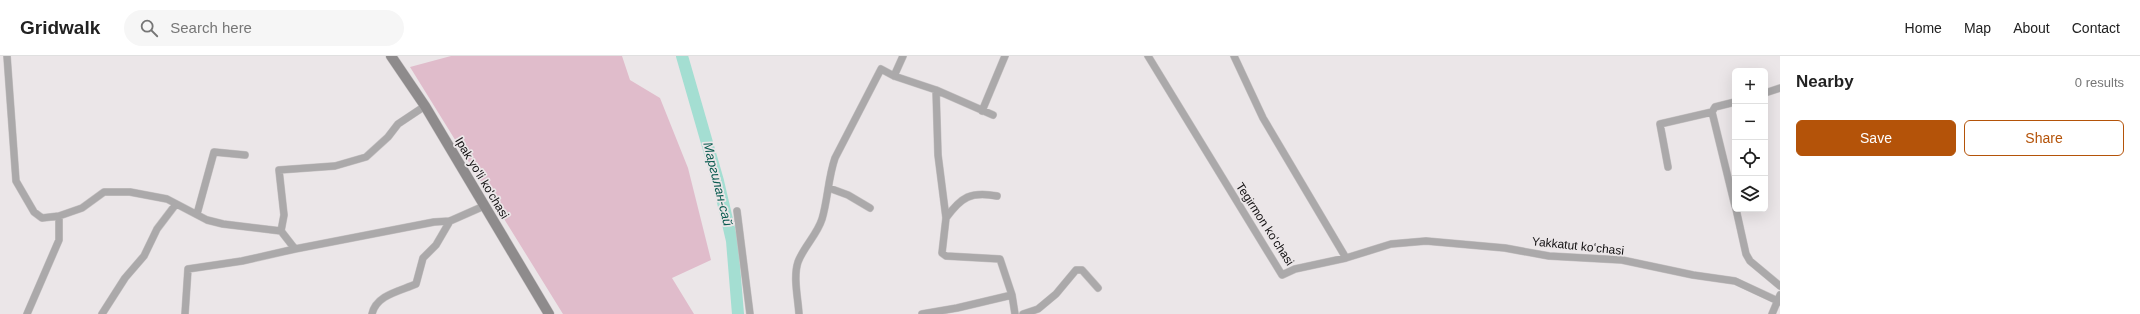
<!DOCTYPE html>
<html lang="en">
<head>
<meta charset="utf-8">
<style>
  :root { --surface:#fff; --page:#f6f6f6; --text:#222; --muted:#767676; --line:#e0e0e0; --accent:#b45309 }
  body { margin:0; font-family:Helvetica,sans-serif; background:var(--page); color:var(--text) }
  .controls { position:absolute; right:12px; top:12px; display:grid; overflow:hidden; border-radius:6px; box-shadow:0 4px 16px #0002 }
  .controls button { width:36px; height:36px; display:grid; place-items:center; padding:0; border:0; border-bottom:1px solid var(--line); background:var(--surface); color:var(--text); font:20px sans-serif }
  .list { margin:0; padding:0; list-style:none }
  h2 { display:flex; justify-content:space-between; align-items:center; height:52px; margin:0; padding:0 16px; font-size:17px }
  h2 small { font-size:13px; font-weight:400; color:var(--muted) }
  .actions { display:flex; gap:8px; padding:12px 16px }
  .actions a { flex:1; padding:9px 0; border:1px solid var(--accent); border-radius:6px; text-align:center; font-size:14px; color:var(--accent) }
  .actions .main { background:var(--accent); color:#fff }
  .icon { flex:none; width:22px; height:22px; fill:none; stroke:currentColor; stroke-width:2; stroke-linecap:round; stroke-linejoin:round }
  .map { position:relative; flex:none; width:1780px; height:258px; overflow:hidden }
  header { display:flex; align-items:center; gap:24px; box-sizing:border-box; height:56px; padding:0 20px; background:var(--surface); border-bottom:1px solid var(--line) }
  header strong { font-size:19px }
  nav { display:flex; gap:22px; margin-inline-start:auto; font-size:14px }
  .search { width:280px; height:36px; background:var(--page); display:flex; align-items:center; gap:10px; box-sizing:border-box; padding:0 14px; border-radius:22px; color:var(--muted); font-size:15px }
  main { display:flex }
  aside { flex:1; background:var(--surface) }
  .map>svg:first-child { display:block }
  .green { fill:#e0bccb }
  .lines { fill:none; stroke-linecap:round; stroke-linejoin:round }
  .river { stroke:#a4ded2; stroke-width:12 }
  .street-casing { stroke:#c8c4c5; stroke-width:8 }
  .secondary-casing { stroke:#c8c4c5; stroke-width:11 }
  .street { stroke:#aba9aa; stroke-width:7 }
  .secondary { stroke:#8e8b8c; stroke-width:10 }
  .labels { text-anchor:middle; dominant-baseline:central; stroke-width:3.5; stroke-linejoin:round; paint-order:stroke }
  .street-label { font-size:12px; fill:#110f10; stroke:#ebe6e8 }
  .water-label { font-size:13px; font-style:italic; fill:#0a5b50; stroke:#ebe6e8 }
</style>
</head>
<body>
<header>
<strong>Gridwalk</strong>
<div class="search"><svg class="icon" aria-label="search" viewBox="0 0 24 24"><circle cx="10" cy="10" r="6"/><path d="M15 15l6 6"/></svg>Search here</div>
<nav><a>Home</a><a>Map</a><a>About</a><a>Contact</a></nav>
</header>
<main>
<div class="map">
<svg width="1780" height="258" viewBox="0 0 1780 258">
  <rect width="100%" height="100%" fill="#ebe6e8"/>
  <!-- green -->
  <path class="green" d="M451 0H622L630 24 660 42 688 112 711 204 672 222 694 258H563L410 11Z"/>
  <g class="lines">
    <!-- river -->
    <path class="river" d="M682 0 718 125 732 185 738 258"/>
    <defs>
      <path id="street" d="M7 0 16 125 34 156 42 162 59 160 82 152 104 136H130L167 143 207 164 223 168 281 175 295 193 434 166 450 165 484 150
        M1148 0 1282 219 1295 213 1346 202 1391 188 1426 185 1505 192 1549 200 1622 204 1693 219 1735 225 1780 246
        M1234 0 1263 62 1346 202
        M894 20 903 0
        M936 34 938 99 946 162 942 197 946 200 1000 203 1012 239 1015 258
        M1765 37 1780 32
        M982 55 1005 0
        M1712 56 1735 150
        M1668 111 1660 68 1712 56 1715 51 1735 46
        M829 132 848 139 870 152
        M1736 153 1746 198 1750 205 1780 230
        M737 155 750 258
        M197 158 214 96 245 99
        M946 162C961 141 971 135 997 140
        M281 175 284 159 279 114 335 110 366 101 388 81 398 68 425 50
        M27 258 59 184V160
        M102 258 125 222 144 200 157 173 176 148
        M185 258 188 213 242 205 295 193
        M372 258C376 239 400 235 416 228L423 202 436 189 450 165
        M799 258C798 242 793 221 798 206 804 190 817 179 822 163 828 143 828 122 835 102L881 13 894 20 936 34 993 59
        M922 258 957 252 1012 239
        M1023 258 1038 253 1056 238 1076 214H1082L1098 232
        M1772 258 1780 239"/>
      <path id="secondary" d="M391 0 425 50 549 258"/>
    </defs>
    <!-- street casing -->
    <use href="#street" class="street-casing"/>
    <!-- secondary casing -->
    <use href="#secondary" class="secondary-casing"/>
    <!-- street -->
    <use href="#street" class="street"/>
    <!-- secondary -->
    <use href="#secondary" class="secondary"/>
  </g>
  <g class="labels">
    <!-- street labels -->
    <g class="street-label">
      <text transform="translate(482 122) rotate(59)">Ipak yo'li ko'chasi</text>
      <text transform="translate(1265 168) rotate(57)">Tegirmon koʻchasi</text>
      <text transform="translate(1578 190) rotate(6)">Yakkatut koʻchasi</text>
    </g>
    <!-- water labels -->
    <g class="water-label">
      <text transform="translate(718 128) rotate(76)">Маргилан-сай</text>
    </g>
  </g>
</svg>
<div class="controls">
<button>+</button>
<button>−</button>
<button><svg class="icon" aria-label="locate" viewBox="0 0 24 24"><circle cx="12" cy="12" r="6"/><path d="M12 2v4M12 18v4M2 12h4M18 12h4"/></svg></button>
<button><svg class="icon" aria-label="layers" viewBox="0 0 24 24"><path d="M12 4l9 5-9 5-9-5zM3 14l9 5 9-5"/></svg></button>
</div>
</div>
<aside>
<h2>Nearby<small>0 results</small></h2>
<ul class="list">
</ul>
<div class="actions"><a class="main">Save</a><a>Share</a></div>
</aside>
</main>
</body>
</html>
